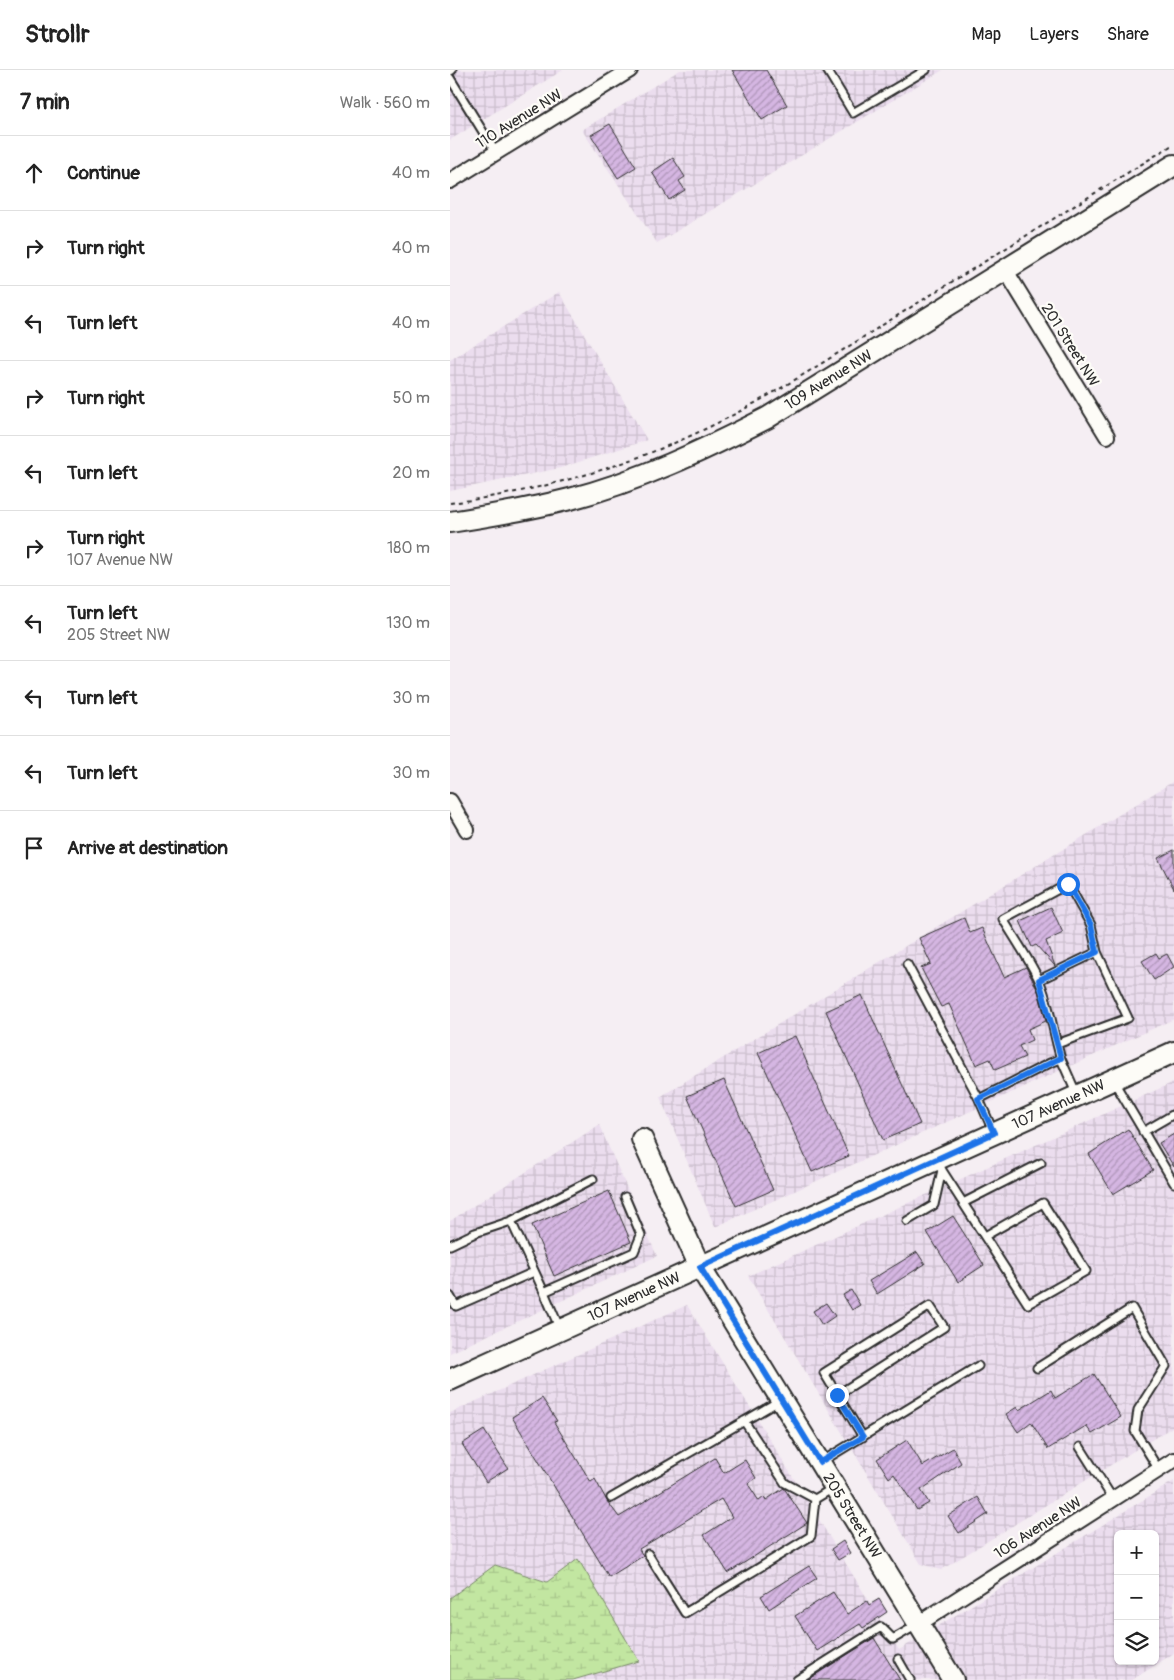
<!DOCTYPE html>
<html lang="en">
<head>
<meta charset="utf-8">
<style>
  :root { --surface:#fff; --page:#f6f6f6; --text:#222; --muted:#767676; --line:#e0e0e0 }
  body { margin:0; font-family:Pangolin,sans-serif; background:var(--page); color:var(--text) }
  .controls { position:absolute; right:15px; bottom:15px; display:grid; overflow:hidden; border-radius:8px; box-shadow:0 1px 4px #0004 }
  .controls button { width:45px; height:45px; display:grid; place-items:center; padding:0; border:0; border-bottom:1px solid var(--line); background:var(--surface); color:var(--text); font:25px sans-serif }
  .stop { position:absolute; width:15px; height:15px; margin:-11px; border:4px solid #1a73e8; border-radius:50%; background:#fff }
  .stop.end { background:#1a73e8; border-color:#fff; box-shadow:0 1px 5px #0008 }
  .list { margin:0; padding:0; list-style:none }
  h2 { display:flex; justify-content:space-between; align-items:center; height:65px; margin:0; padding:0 20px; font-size:21px }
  h2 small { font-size:16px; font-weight:400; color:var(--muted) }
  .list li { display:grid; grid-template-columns:32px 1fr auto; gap:15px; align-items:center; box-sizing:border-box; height:75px; padding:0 20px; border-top:1px solid var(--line) }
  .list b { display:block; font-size:19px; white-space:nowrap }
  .list p { margin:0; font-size:16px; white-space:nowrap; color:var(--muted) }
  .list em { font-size:16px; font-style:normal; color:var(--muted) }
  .icon { flex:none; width:28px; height:28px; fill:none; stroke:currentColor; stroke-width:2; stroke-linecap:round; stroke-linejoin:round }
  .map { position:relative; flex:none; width:724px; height:1610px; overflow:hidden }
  header { display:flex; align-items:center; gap:30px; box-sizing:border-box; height:70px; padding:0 25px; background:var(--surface); border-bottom:1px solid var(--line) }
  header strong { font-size:24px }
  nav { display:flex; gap:28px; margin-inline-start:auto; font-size:18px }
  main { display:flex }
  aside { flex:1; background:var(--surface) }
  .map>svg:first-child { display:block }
  .industrial { fill:url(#industrial-grid); fill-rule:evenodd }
  .wetland { fill:url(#wetland-marsh); stroke:#768866 }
  .building { fill:url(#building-hatch); stroke:#2b2b2b }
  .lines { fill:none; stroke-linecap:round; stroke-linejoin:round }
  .lane-casing { stroke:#2b2b2b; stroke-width:11 }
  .street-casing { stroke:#2b2b2b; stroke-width:18 }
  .secondary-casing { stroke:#2b2b2b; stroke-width:24 }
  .path { stroke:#2b2b2b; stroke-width:2; stroke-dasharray:4 4; stroke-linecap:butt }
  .lane { stroke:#fdfcf7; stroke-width:7 }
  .street { stroke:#fdfcf7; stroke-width:14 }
  .secondary { stroke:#fdfcf7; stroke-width:20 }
  .route { stroke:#1a73e8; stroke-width:6 }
  .labels { text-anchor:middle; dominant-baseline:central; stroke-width:4.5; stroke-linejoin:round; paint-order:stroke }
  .street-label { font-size:15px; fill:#2b2b2b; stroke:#fdfcf7 }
</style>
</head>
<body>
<header>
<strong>Strollr</strong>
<nav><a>Map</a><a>Layers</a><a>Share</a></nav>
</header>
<main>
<aside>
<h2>7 min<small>Walk · 560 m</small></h2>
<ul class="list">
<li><svg class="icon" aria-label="ahead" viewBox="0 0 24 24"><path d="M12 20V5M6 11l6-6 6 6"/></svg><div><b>Continue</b></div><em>40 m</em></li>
<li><svg class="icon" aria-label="right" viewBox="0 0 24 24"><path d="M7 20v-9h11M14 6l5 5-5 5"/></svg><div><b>Turn right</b></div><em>40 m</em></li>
<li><svg class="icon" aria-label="left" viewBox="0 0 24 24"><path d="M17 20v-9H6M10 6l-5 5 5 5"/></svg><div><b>Turn left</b></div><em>40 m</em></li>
<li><svg class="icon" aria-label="right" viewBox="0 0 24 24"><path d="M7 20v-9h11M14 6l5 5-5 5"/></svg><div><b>Turn right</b></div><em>50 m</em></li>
<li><svg class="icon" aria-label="left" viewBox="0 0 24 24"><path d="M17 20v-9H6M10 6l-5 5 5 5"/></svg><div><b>Turn left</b></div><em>20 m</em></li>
<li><svg class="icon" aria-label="right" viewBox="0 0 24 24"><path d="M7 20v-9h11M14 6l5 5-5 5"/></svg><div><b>Turn right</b><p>107 Avenue NW</p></div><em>180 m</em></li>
<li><svg class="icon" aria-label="left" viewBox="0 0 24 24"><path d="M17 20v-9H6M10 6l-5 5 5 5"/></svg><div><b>Turn left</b><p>205 Street NW</p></div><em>130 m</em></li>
<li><svg class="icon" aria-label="left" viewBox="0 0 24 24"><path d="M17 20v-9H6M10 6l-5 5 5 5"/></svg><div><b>Turn left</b></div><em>30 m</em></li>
<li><svg class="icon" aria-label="left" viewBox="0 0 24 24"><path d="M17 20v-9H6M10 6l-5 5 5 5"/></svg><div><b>Turn left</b></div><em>30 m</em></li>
<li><svg class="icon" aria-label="arrive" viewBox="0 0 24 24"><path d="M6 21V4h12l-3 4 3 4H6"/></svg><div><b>Arrive at destination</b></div></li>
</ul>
</aside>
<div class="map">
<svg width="724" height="1610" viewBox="0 0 724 1610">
  <defs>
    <pattern id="industrial-grid" width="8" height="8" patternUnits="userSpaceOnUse" patternTransform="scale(1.25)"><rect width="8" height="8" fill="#ebddee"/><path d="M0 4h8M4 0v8" fill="none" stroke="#cabecc"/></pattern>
    <pattern id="wetland-marsh" width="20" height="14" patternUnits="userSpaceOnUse" patternTransform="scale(1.25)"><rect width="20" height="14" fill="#c2e6a1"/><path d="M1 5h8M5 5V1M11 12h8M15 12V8" fill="none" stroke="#a7c58b"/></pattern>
    <pattern id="building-hatch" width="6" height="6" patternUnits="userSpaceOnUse" patternTransform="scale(1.25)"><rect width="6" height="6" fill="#d5b6e2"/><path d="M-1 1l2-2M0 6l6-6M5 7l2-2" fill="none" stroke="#ad94b7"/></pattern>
  </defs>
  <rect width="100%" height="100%" fill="#f5eef3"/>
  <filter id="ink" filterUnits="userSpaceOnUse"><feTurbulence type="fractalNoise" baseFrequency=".02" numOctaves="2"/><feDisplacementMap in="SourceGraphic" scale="10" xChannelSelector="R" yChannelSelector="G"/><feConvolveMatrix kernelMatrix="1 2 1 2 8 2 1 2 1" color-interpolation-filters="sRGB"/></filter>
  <g filter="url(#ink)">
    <!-- industrial -->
    <path class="industrial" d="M0 0H113L0 70Z
      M230 0H493L207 173 132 60Z
      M109 222 197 370 110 398 0 421V290Z
      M724 711V949L265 1157 210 1027Z
      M724 1012V1356L491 1500 471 1494 298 1206Z
      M149 1055 207 1186 0 1283V1151Z
      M237 1235 449 1580 724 1411V1583L682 1610H0V1343ZM668 1464H705V1591H668Z"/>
    <!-- wetland -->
    <path class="wetland" d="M128 1489 189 1591 123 1610H0V1528L45 1495 97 1512Z"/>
    <!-- building -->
    <path class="building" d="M282 0H316L337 35 312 50Z
      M160 54 186 97 168 108 141 65Z
      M223 88 235 107 229 111 235 120 219 130 202 102Z
      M724 780V819L708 788Z
      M601 837 613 863 596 871 605 896 586 875 582 877 570 851Z
      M514 848 520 863 532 858 554 907 576 897 588 921 596 951 578 959 582 970 569 976 575 987 545 1000 540 989 526 995 499 934 491 937 471 898 481 894 469 868Z
      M706 883 709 888 717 884 724 897 704 910 692 891Z
      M412 925 470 1054 433 1070 376 941Z
      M345 966 399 1086 362 1102 308 983Z
      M274 1010 323 1120 286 1136 237 1026Z
      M678 1059 703 1100 663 1124 639 1084Z
      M724 1064V1097L709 1073Z
      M159 1121 181 1172 104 1206 82 1155Z
      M503 1146 534 1195 508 1212 477 1162Z
      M467 1182 475 1194 427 1224 419 1211Z
      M401 1220 410 1235 402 1240 393 1225Z
      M376 1233 385 1246 372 1255 363 1241Z
      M644 1304 671 1347 642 1364 636 1356 598 1379 581 1352 568 1362 556 1344 567 1337 569 1340 601 1320 605 1328Z
      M92 1328 107 1351 104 1352 141 1412 145 1409 157 1431 169 1447 265 1388 274 1403 295 1390 306 1408 298 1414 309 1431 314 1427 316 1430 334 1418 357 1453 278 1503 254 1465 282 1447 271 1429 189 1479 193 1486 159 1507 62 1347Z
      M34 1360 58 1398 36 1412 12 1374Z
      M457 1370 473 1396 503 1378 511 1393 471 1420 479 1433 467 1440 444 1404 439 1408 427 1389Z
      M528 1427 538 1444 509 1463 498 1446Z
      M393 1471 400 1483 388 1490 381 1479Z
      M359 1496 367 1508 319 1539 311 1526Z
      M383 1522 397 1544 417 1531 419 1535 429 1529 437 1542 413 1558 410 1554 367 1581 345 1546Z
      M424 1568 450 1610H357Z"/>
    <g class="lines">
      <defs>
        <path id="lane" d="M377 0 403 43 476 0
          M0 1 2 0
          M0 8 46 83
          M457 894 529 1029
          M589 910 647 882
          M607 974 678 948 647 882 641 855 618 814 553 849C565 869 579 889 589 910 600 934 603 963 611 989
          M663 1010 724 1113
          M543 1061 529 1029 600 993 611 989 627 1025
          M693 1062 724 1044
          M486 1091 578 1234 636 1201 593 1133 535 1166
          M513 1133 591 1093
          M457 1151 484 1135 492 1100
          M0 1175 25 1163 61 1151
          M94 1222 61 1151 143 1109
          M0 1226 6 1236 84 1202
          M109 1257 94 1222 184 1182 191 1165 175 1127
          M587 1298 682 1238 716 1296 688 1340 685 1361 709 1400
          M387 1325 494 1257 480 1236 374 1303 413 1367
          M294 1351 335 1413 365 1429 383 1418
          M630 1377 663 1429
          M371 1392 528 1296
          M161 1428 329 1331
          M198 1484 235 1543 361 1466 365 1429
          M448 1589 460 1610
          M347 1610 431 1557 443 1569 467 1555"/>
        <path id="street" d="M0 111 180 0
          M556 201 657 366
          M0 731 17 760
          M470 1553 724 1390"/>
        <g id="secondary">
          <path id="s1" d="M0 452C40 446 80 439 120 429 189 411 254 380 317 348L724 95"/>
          <path id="s2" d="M192 1069 250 1197 503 1610"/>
          <path id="s3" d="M0 1310 724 982"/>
        </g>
      </defs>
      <!-- lane casing -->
      <use href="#lane" class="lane-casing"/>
      <!-- street casing -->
      <use href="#street" class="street-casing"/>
      <!-- secondary casing -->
      <use href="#secondary" class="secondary-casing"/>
      <!-- path -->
      <path class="path" d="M0 433C86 422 173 398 251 361 325 326 393 279 463 236 550 182 637 128 724 74"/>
      <!-- lane -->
      <use href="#lane" class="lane"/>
      <!-- street -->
      <use href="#street" class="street"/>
      <!-- secondary -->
      <use href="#secondary" class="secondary"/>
    </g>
  </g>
  <g class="lines" filter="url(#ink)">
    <!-- route -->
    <path class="route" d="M387 1325 413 1367 370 1392 250 1197 544 1063 528 1029 611 988 589 910 647 882 641 855 618 814"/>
  </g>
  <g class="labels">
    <!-- street labels -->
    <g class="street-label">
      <text transform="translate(69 49) rotate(-32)">110 Avenue NW</text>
      <text transform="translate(620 275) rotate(58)">201 Street NW</text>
      <text stroke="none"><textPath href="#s1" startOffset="408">109 Avenue NW</textPath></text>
      <text stroke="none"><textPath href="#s3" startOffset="668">107 Avenue NW</textPath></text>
      <text stroke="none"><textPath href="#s3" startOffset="202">107 Avenue NW</textPath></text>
      <text stroke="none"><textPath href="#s2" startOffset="432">205 Street NW</textPath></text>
      <text transform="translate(588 1458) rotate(-33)">106 Avenue NW</text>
    </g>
  </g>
</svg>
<div class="controls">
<button>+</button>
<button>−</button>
<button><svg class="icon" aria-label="layers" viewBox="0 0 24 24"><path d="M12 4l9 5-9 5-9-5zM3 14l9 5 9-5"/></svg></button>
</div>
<div class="stop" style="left:618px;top:814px"></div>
<div class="stop end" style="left:387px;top:1325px"></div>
</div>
</main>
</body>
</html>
